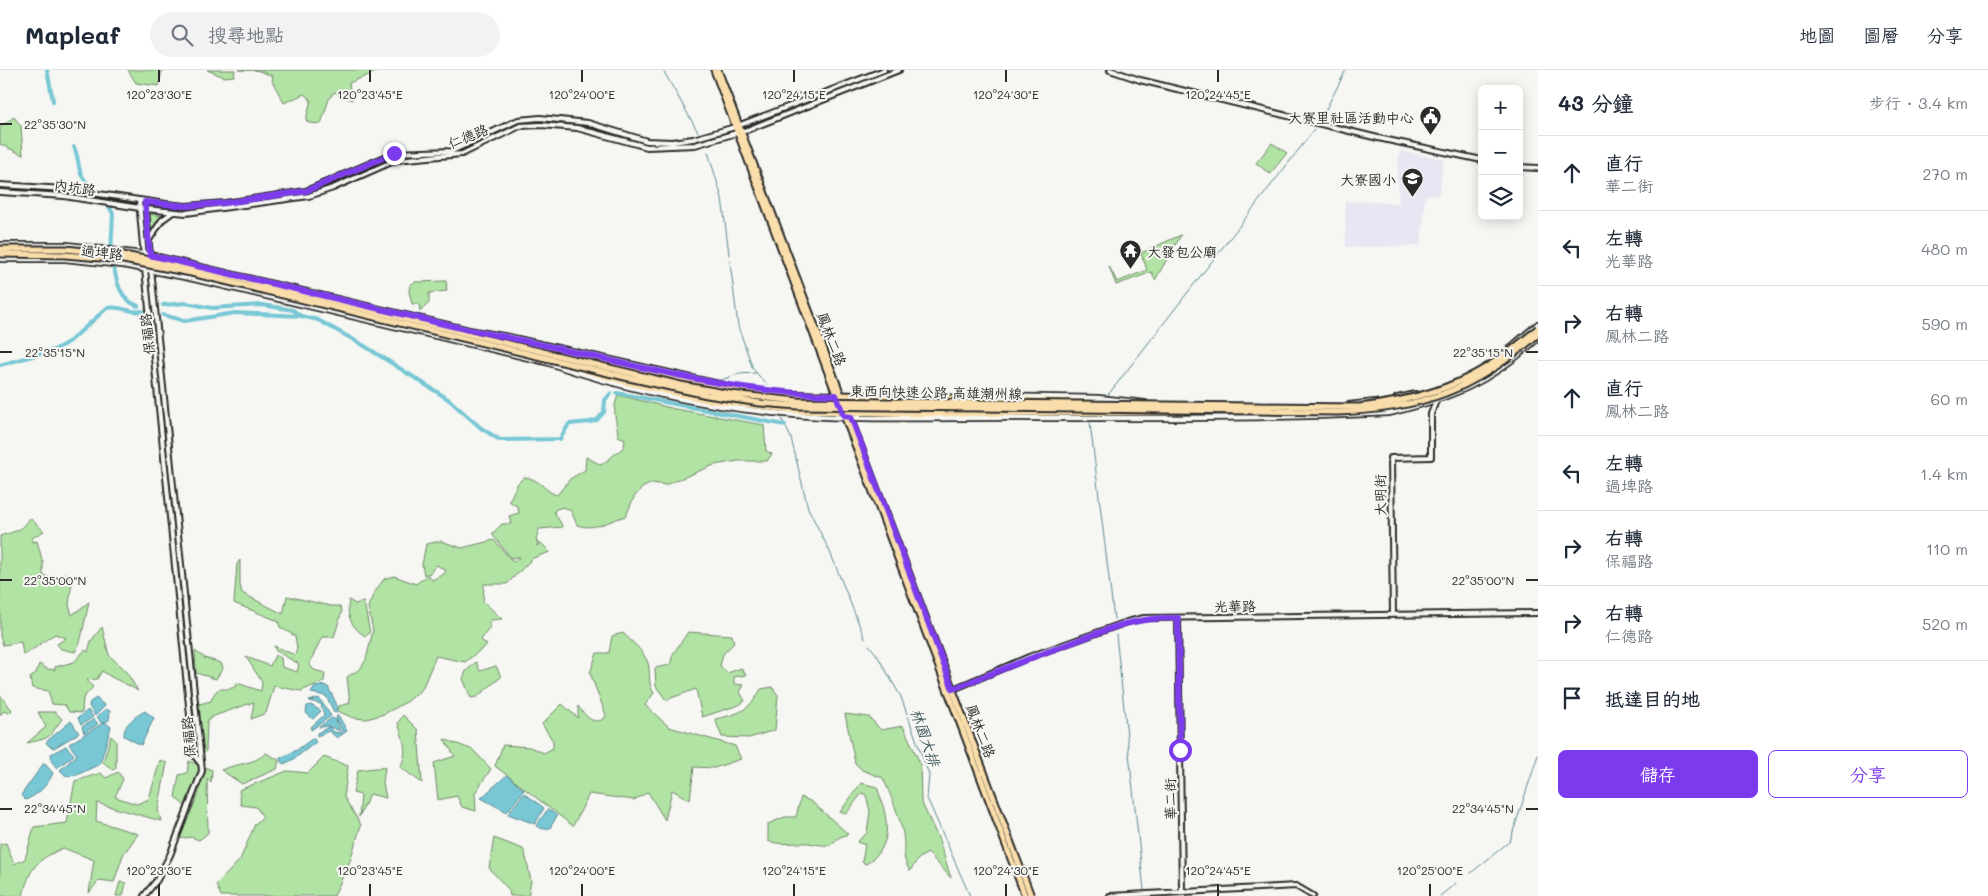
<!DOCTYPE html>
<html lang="zh-TW">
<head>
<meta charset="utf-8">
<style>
  :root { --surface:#fff; --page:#f2f2f3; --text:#1f2937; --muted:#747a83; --line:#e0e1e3; --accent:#7c3aed }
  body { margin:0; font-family:Mali,"LXGW WenKai TC",sans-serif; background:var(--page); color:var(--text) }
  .controls { position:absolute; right:15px; top:15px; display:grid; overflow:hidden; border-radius:8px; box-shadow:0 2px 12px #0003 }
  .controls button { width:45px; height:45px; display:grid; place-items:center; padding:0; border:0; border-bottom:1px solid var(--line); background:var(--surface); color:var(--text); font:25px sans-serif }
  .stop { position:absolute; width:15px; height:15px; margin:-11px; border:4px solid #7c3aed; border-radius:50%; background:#fff }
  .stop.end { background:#7c3aed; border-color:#fff; box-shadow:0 1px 5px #0008 }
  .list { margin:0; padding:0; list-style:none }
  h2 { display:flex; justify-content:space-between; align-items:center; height:65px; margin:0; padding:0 20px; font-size:21px }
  h2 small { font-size:16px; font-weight:400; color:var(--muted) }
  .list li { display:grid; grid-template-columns:32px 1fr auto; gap:15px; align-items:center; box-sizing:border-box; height:75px; padding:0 20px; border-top:1px solid var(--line) }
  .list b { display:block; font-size:19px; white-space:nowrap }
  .list p { margin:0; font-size:16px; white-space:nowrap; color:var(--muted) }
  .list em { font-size:16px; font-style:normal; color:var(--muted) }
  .actions { display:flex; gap:10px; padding:15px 20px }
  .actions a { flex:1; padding:11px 0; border:1px solid var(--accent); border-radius:8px; text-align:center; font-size:18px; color:var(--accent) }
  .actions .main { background:var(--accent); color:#fff }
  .icon { flex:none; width:28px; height:28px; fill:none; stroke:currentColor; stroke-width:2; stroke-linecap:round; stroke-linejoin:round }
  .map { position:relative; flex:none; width:1538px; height:826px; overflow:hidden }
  header { display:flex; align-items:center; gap:30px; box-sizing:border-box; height:70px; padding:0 25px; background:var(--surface); border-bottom:1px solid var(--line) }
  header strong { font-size:24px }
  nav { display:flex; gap:28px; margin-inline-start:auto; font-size:18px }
  .search { width:350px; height:45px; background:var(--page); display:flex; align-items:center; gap:12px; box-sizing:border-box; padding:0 18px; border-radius:28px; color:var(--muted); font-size:19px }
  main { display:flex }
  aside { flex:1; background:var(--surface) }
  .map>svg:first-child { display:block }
  .built { fill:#e8e6f2 }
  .green { fill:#b1e3a4; stroke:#6e8768 }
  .water { fill:#78c7d5; stroke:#598991 }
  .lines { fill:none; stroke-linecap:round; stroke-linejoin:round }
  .stream { stroke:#598991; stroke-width:1 }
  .canal { stroke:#78c7d5; stroke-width:4 }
  .tertiary-casing { stroke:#2b2b2b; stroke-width:8 }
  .secondary-casing { stroke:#2b2b2b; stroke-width:8 }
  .primary-casing { stroke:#2b2b2b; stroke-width:9 }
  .trunk-casing { stroke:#2b2b2b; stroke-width:9 }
  .tertiary { stroke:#f6f6f2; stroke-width:4 }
  .secondary { stroke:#f6f6f2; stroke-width:4.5 }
  .primary { stroke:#f9deab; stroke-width:5 }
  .trunk { stroke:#f9deab; stroke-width:5 }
  .trunk-bridge-casing { stroke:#2b2b2b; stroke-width:9; stroke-linecap:butt }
  .trunk-bridge { stroke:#f9deab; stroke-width:5 }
  .route { stroke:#7c3aed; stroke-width:6 }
  .ticks { fill:none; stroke:#2b2b2b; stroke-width:2 }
  .labels { text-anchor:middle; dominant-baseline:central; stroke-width:4; stroke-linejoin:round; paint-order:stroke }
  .poi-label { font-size:14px; fill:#2b2b2b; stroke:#f6f6f2; text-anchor:end }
  .street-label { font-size:14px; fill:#2b2b2b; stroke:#f6f6f2 }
  .water-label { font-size:15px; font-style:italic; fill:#425a5e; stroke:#f6f6f2 }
  .ticks-label { font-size:12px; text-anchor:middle; fill:#2b2b2b; stroke:#f6f6f2; stroke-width:4; stroke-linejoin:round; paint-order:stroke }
</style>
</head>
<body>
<header>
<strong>Mapleaf</strong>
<div class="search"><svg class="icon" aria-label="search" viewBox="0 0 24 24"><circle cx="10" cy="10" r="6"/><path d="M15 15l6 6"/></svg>搜尋地點</div>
<nav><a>地圖</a><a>圖層</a><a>分享</a></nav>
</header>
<main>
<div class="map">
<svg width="1538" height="826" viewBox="0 0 1538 826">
  <rect width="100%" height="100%" fill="#f6f6f2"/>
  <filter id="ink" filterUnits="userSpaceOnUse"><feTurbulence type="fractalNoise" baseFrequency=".02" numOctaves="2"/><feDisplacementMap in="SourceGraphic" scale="10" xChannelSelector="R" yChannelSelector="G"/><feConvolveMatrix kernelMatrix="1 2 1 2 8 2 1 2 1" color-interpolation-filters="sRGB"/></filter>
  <g filter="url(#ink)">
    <!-- built -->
    <path class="built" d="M1400 81 1444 89 1439 125H1425L1421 176 1346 177 1345 131 1399 133 1397 101Z"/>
    <!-- green -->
    <path class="green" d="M128 0H162L159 16 136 13Z
      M207 0H235L234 6 224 7Z
      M239 0H381L349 13 352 30 334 22 329 29 321 54 309 53 306 50 311 30 304 24 284 33 272 11 273 6 256 0Z
      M14 47 21 56 23 85 0 74V57Z
      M1272 73 1287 83 1270 104 1256 93Z
      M149 144 163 146 151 159Z
      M1181 165 1155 210 1152 202 1116 215 1109 196 1117 212 1147 200 1141 183Z
      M446 211 447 221 429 223V233L420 242 419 234H412L409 221 410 215 415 212Z
      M618 325 675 339 764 355 766 381 772 384 767 391H738L714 395 665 415 652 413 642 418 634 427 626 446C608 451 595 461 577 455L571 441 564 437 556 439 554 442 563 457 539 459 536 469 538 474 536 476 541 473 550 482 533 488 507 514H484L483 531 502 549 490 550V557L481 570 487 575 465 592 436 586 422 619 408 631 384 644 367 649 353 648 338 641 339 636 350 633 347 607 360 599 366 590 373 560 368 537 374 523 384 509 394 506 416 514 428 505 432 510 444 504 446 500 436 495 430 503 424 505 422 495 426 474 441 471 462 478 494 470 513 492 520 487 511 488 492 464 502 454H511L509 446 519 443 518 437 509 431 518 413 524 407C543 410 542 420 557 425L570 409 585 400 586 387 601 395 624 377 625 369 618 366C617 349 611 343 618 325Z
      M30 448 44 461 32 468V472L37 471 43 493V505L52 509 66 504 72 512 69 535 72 545 89 532 80 573 75 582 61 579 57 574 66 568 55 564C44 570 32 582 23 585L21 572 3 575 0 566V466C15 461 21 462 30 448Z
      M240 490V515L242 523 283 544 287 526 331 536H340L342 541 334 567H322L309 594 314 600 325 603 324 611 301 621 274 616 266 643 251 649 254 632 214 646 207 651 206 681 203 684 199 634 211 631C218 611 223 624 236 616L237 613 261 621 262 612 246 587 270 596 275 585 281 588 282 597 297 602 299 594 276 581 274 576 295 585 297 578 295 566 280 557 278 551 234 533 237 494Z
      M349 530 355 534 364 532 370 563 365 566C351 557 346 545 349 530Z
      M102 557 109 585 127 603 138 621C126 613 114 610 102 601L97 609 87 610 93 617 83 628 82 643 69 642 65 635 52 634 48 621 32 618 30 608 36 603 39 594 47 599 55 600V597L74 592 85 580 88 582 91 571Z
      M688 562 732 565 734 573 723 584 720 596 728 603 741 598 746 605 734 607V614L744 615 740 622 745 631 739 635 702 647 696 619 666 630 656 616 655 598 670 595 673 584Z
      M623 563C632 572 643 580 648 593 651 604 647 613 654 623L645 635 669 657 735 676 741 689 714 698 694 697 690 730 672 720 665 750 648 722 634 730 589 724 573 756 495 696 503 675 530 677 544 683 553 678V671L542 654 562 634 578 648V636C585 645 591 655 604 649L606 645 590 603 597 583H609L612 566Z
      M195 581 205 588 221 593 223 598 216 609 196 603Z
      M476 592 480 601 496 596 501 607 477 627 471 628 463 609 466 601Z
      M772 617 778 625 775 660 749 668 722 667 715 649C739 644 749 641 761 619Z
      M0 625 12 640 9 643 4 641 0 645Z
      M38 642H55L62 649C48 668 52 668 27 673L46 657Z
      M845 644 869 647 881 660 903 656 920 693 921 731 939 770 951 808 928 783 919 788 910 801C900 785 906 780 903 764 899 744 891 726 883 708L862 700 855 693Z
      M403 645 418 660 422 713 400 697C409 682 403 669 398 653Z
      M111 666 116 671V698L113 700 103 692Z
      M444 669 473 680 491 699 475 723 476 741 462 737 457 726 438 730 434 693 455 686Z
      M266 683 279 690 277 699 242 714 221 700C237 693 253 695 266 683Z
      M324 687 348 696 344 727 361 755 350 791 334 826H221L216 815 240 790 255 754 263 747 256 737 241 735 239 720 287 701 308 703Z
      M160 690 167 693 158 740 161 751 97 733 96 751 138 764 123 785 114 812 99 810 89 823 94 790 63 778C37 790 30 796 23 826H0V774L6 773 14 794 25 789 34 757 67 753 75 711 101 703 106 708 118 702 123 709 115 727 137 734 149 729Z
      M189 691 199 695 200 704 185 736 175 727 179 705 187 703Z
      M204 697 212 700 211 713 207 708 208 763 199 770 191 767 179 769 198 725Z
      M385 697 383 713 386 728 370 724 359 747 361 725 353 723 358 700Z
      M861 713 877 717C887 746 896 775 866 794L862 792 865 775 857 772 867 763 870 741 866 725 862 723 846 744 840 742Z
      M801 727 812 732 848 764 838 768 831 775C822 776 816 774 808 773 794 772 782 776 768 771V754L785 747H796Z
      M494 768 523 779 525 783 531 811 528 826H510L509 820 489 798Z
      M120 812 126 813 123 826H116Z"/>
    <!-- water -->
    <path class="water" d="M324 615 328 617 337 635V642H334L326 626 311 623 315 617Z
      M96 628 105 636 95 646 89 636 90 632Z
      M319 628 331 646 311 660V657L324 645 321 634 309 631Z
      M311 635 321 641 313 649 306 643 307 636Z
      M106 639 110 641 109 650 105 652 111 657 100 694 77 705 66 706 60 700 77 685 69 674 105 652 101 653 97 646Z
      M88 640 93 647 81 655 78 648Z
      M145 641 154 648 141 675 124 666C123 654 136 646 145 641Z
      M338 645 347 661 337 668 329 661 317 666V663L329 657 334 662 341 663 342 660 336 648Z
      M332 648 336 650 340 661 328 656 319 657Z
      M94 649 98 654 84 663 82 657Z
      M71 651 79 663 54 678 48 675 46 672Z
      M313 668 316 672 294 689 284 694 281 692 280 688 297 680Z
      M66 676 74 685 57 698 52 692 51 684Z
      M44 693 53 703C48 715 37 726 25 730L21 725Z
      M507 705 524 720 507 742 481 728Z
      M524 723 544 738 535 754 508 744Z
      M548 739 557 746 550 758 543 759 536 756Z"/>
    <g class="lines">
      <!-- stream -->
      <path class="stream" d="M663 0 698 62
        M1322 47 1346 0
        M708 82 722 128 738 256 753 299 766 314
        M718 311 739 304 756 303
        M1108 325 1314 60
        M782 349 791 368 808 438 830 482 865 569
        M1090 353 1114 549
        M1116 565 1144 820
        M869 575 877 585 901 627 929 705 927 728 970 826
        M1471 803 1510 771 1538 685
        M1440 826 1456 813"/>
      <!-- canal -->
      <path class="canal" d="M47 0 53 31
        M74 77C82 95 74 102 92 117
        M109 136 113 144 111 182
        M113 192C116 210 119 229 138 236
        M163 235 186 233 212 238 262 235 293 240 301 246
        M163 245 185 251 235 243 301 246 318 250 363 275 448 329 481 358 500 370 560 369 569 354 590 352 597 350 604 342 605 330 611 323
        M0 295 54 280 70 271 107 238C121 235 131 244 143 241
        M617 323 785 355"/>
      <defs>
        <path id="tertiary" d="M1110 0 1140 10 1378 68 1482 90
          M1519 97 1538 98
          M0 115 65 119 166 134 186 136 225 133 306 121 394 83 452 81 518 50 540 48 588 53 647 71 672 72 693 69 735 57 884 0
          M0 122 64 126 146 139 186 143 309 126 333 118 396 90 462 84 520 56 541 55 577 58 647 77 695 75 747 60 899 0
          M139 131 144 187
          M146 139 150 187
          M149 170 162 150 173 142
          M145 199 194 685 201 694
          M1393 545 1391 388 1431 387V344L1437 328
          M1178 548 1182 820
          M951 620 1029 587 1127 552 1144 548 1538 543
          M144 826 157 810 170 785 202 701 151 199
          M1110 826 1296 816 1313 826"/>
        <path id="secondary" d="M0 175H67L150 185 469 260 509 267 723 315
          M0 189H65L123 195 190 208 546 292C627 320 711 338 796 345 874 351 953 347 1031 348 1150 348 1270 349 1389 343 1452 328 1489 313 1538 268
          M1510 278 1538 254
          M795 324 838 325
          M973 326 1098 328 1145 333
          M1397 328 1416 324
          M1348 335 1375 332"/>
        <path id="primary" d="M714 0 1025 826
          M718 0 1031 826"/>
        <path id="trunk" d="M509 271C605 291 699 321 798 325
          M574 297 628 313 706 330 798 341 921 344 1183 342
          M842 325 1091 332"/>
      </defs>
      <!-- tertiary casing -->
      <use href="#tertiary" class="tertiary-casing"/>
      <!-- secondary casing -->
      <use href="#secondary" class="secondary-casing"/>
      <!-- primary casing -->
      <use href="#primary" class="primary-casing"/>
      <!-- trunk casing -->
      <use href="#trunk" class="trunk-casing"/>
      <!-- tertiary -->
      <use href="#tertiary" class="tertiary"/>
      <!-- secondary -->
      <use href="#secondary" class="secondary"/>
      <!-- primary -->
      <use href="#primary" class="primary"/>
      <!-- trunk -->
      <use href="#trunk" class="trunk"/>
      <defs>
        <path id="trunk-bridge" d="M0 179H66L124 185 192 198 681 315 731 324 798 331 1359 337C1434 328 1482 309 1538 258
          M0 184 65 185 123 190 191 203 629 308 707 325 760 333 798 336 1338 342C1423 339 1474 320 1538 264"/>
      </defs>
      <!-- trunk-bridge casing -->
      <use href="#trunk-bridge" class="trunk-bridge-casing"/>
      <!-- trunk-bridge -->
      <use href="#trunk-bridge" class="trunk-bridge"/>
    </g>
  </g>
  <g class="lines" filter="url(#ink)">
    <!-- route -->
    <path class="route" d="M394 83 306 121 225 133 186 136 145 132 150 185 469 260C592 281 710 323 836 325L844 346 851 347 953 619C992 603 1031 588 1071 573 1111 558 1134 547 1178 548L1180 680"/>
  </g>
  <!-- ticks -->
  <path class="ticks" d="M159 0V12M370 0V12M582 0V12M794 0V12M1006 0V12M1218 0V12M0 54H12M0 282H12M1526 282H1538M0 510H12M1526 510H1538M0 739H12M1526 739H1538M159 814V826M370 814V826M582 814V826M794 814V826M1006 814V826M1218 814V826M1430 814V826"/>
  <!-- icons -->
  <defs>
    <symbol id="civic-pin" viewBox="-11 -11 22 30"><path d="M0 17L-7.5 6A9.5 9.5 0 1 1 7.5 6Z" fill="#2b2b2b" stroke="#f6f6f2"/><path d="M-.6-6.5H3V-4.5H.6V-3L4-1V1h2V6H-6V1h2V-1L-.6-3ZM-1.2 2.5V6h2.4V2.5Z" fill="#fff"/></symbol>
    <symbol id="school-pin" viewBox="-11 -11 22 30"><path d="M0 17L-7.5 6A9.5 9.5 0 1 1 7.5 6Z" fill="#2b2b2b" stroke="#f6f6f2"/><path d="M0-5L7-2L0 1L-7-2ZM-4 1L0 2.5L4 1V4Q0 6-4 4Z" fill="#fff"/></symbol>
    <symbol id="temple-pin" viewBox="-11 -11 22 30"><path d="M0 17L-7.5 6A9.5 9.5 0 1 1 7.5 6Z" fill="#2b2b2b" stroke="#f6f6f2"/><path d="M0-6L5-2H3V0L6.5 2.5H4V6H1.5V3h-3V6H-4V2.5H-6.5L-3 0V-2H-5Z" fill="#fff"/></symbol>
  </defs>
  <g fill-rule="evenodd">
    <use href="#civic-pin" x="1418" y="34" width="25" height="34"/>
    <use href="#school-pin" x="1400" y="96" width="25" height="34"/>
    <use href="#temple-pin" x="1118" y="168" width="25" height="34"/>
  </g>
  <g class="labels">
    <!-- poi labels -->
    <g class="poi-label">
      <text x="1414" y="47">大寮里社區活動中心</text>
      <text x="1396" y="109">大寮國小</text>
      <text x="1147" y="181" text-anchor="start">大發包公廟</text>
    </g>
    <!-- street labels -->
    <g class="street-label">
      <text transform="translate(468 66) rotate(-22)">仁德路</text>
      <text transform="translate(75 117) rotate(8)">內坑路</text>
      <text transform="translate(102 182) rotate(6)">過埤路</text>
      <text transform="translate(147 264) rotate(-96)">保福路</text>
      <text transform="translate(832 269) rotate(69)">鳳林二路</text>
      <text transform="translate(936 322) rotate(1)">東西向快速公路 高雄潮州線</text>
      <text transform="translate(1380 425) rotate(-91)">大明街</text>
      <text transform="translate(1235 536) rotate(-1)">光華路</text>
      <text transform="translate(981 661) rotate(69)">鳳林二路</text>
      <text transform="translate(188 667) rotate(-94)">保福路</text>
      <text transform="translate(1170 729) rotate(-91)">華二街</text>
    </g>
    <!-- water labels -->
    <g class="water-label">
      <text transform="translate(926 667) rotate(71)">林園大排</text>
    </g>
  </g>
  <g class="ticks-label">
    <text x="159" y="29">120°23'30"E</text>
    <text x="370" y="29">120°23'45"E</text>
    <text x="582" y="29">120°24'00"E</text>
    <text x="794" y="29">120°24'15"E</text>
    <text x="1006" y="29">120°24'30"E</text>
    <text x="1218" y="29">120°24'45"E</text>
    <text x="55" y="59">22°35'30"N</text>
    <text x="55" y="287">22°35'15"N</text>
    <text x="1483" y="287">22°35'15"N</text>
    <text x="55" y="515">22°35'00"N</text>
    <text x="1483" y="515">22°35'00"N</text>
    <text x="55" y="743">22°34'45"N</text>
    <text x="1483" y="743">22°34'45"N</text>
    <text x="159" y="805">120°23'30"E</text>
    <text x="370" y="805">120°23'45"E</text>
    <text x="582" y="805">120°24'00"E</text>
    <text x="794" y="805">120°24'15"E</text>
    <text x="1006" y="805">120°24'30"E</text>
    <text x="1218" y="805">120°24'45"E</text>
    <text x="1430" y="805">120°25'00"E</text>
  </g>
</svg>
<div class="controls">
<button>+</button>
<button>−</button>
<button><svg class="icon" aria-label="layers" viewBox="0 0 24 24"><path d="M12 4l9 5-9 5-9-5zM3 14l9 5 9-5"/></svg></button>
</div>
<div class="stop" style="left:1180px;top:680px"></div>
<div class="stop end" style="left:394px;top:83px"></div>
</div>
<aside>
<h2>43 分鐘<small>步行 · 3.4 km</small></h2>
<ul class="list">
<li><svg class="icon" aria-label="ahead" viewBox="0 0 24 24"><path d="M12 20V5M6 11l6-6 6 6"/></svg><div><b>直行</b><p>華二街</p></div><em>270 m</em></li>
<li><svg class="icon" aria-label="left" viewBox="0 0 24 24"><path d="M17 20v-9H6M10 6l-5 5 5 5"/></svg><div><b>左轉</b><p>光華路</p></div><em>480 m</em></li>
<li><svg class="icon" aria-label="right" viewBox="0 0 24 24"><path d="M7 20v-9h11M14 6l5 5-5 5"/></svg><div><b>右轉</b><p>鳳林二路</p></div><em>590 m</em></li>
<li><svg class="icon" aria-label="ahead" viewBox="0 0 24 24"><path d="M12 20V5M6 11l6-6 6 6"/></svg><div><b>直行</b><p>鳳林二路</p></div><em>60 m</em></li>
<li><svg class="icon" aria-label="left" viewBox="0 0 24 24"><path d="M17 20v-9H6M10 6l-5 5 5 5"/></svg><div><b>左轉</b><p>過埤路</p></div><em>1.4 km</em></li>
<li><svg class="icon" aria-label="right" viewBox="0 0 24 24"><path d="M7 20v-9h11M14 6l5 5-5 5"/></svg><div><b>右轉</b><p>保福路</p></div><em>110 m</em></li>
<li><svg class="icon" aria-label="right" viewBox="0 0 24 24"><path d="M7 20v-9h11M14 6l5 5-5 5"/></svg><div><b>右轉</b><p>仁德路</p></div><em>520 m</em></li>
<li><svg class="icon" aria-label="arrive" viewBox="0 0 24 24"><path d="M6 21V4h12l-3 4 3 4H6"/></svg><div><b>抵達目的地</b></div></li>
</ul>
<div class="actions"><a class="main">儲存</a><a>分享</a></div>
</aside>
</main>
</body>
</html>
